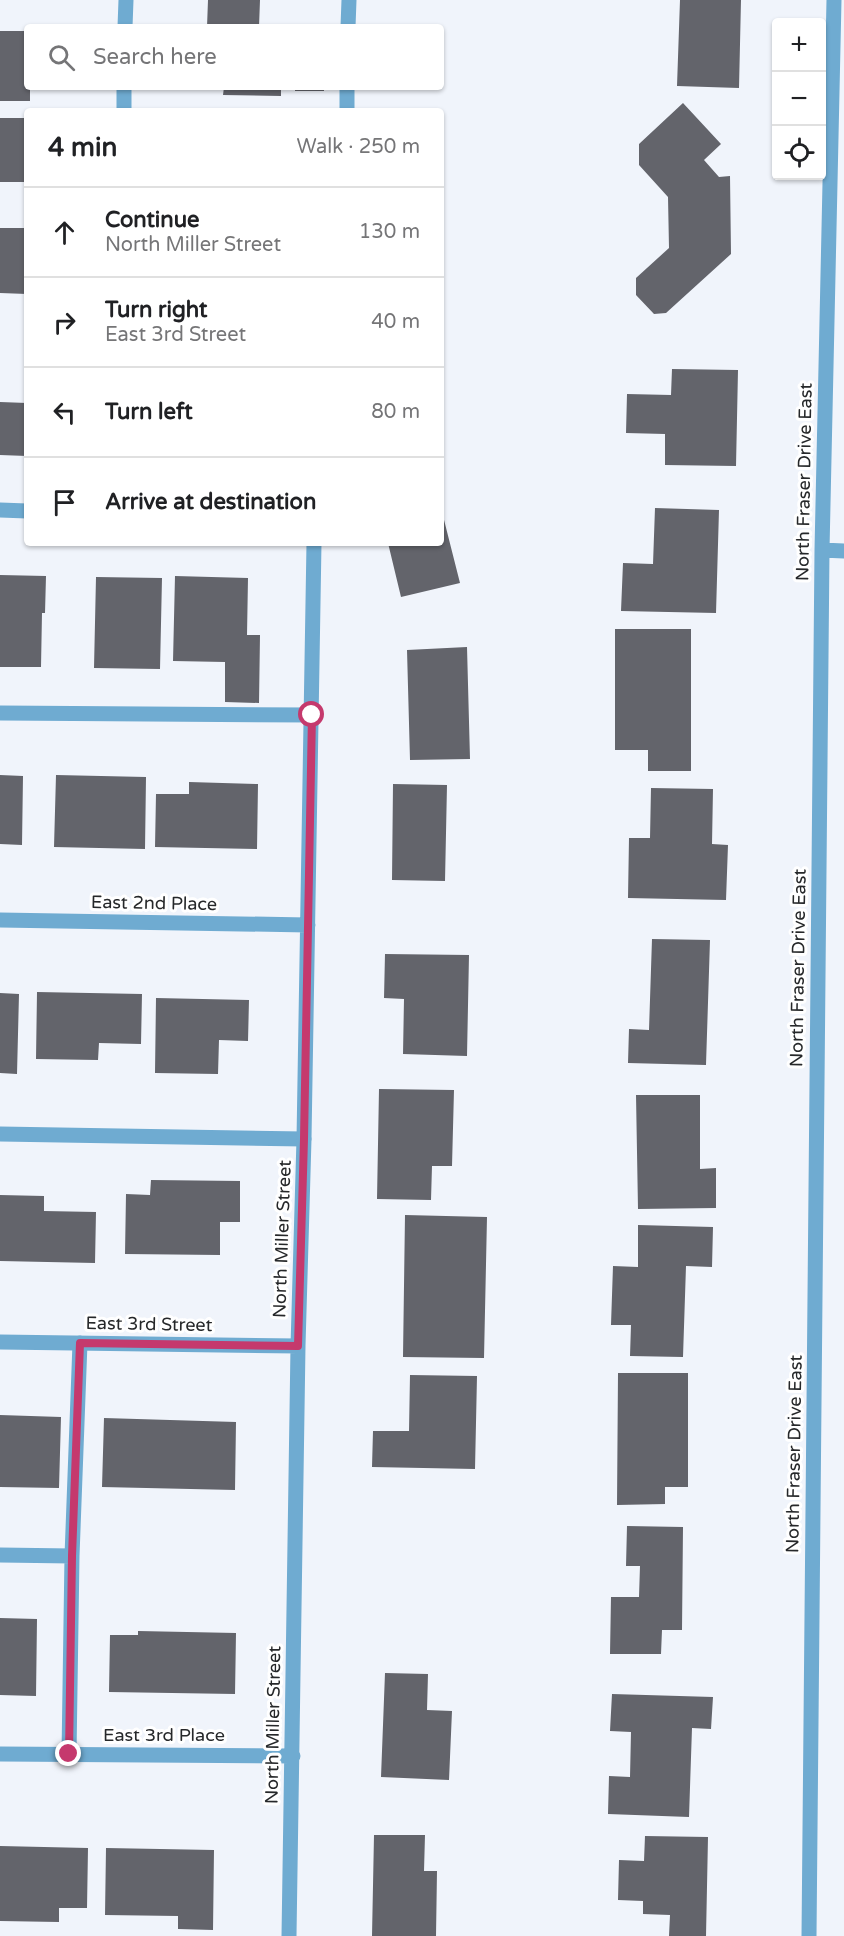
<!DOCTYPE html>
<html lang="en">
<head>
<meta charset="utf-8">
<style>
  :root { --surface:#fff; --page:#f6f6f6; --text:#202124; --muted:#757577; --line:#e0e0e0 }
  body { margin:0; font-family:"Varela Round",sans-serif; background:var(--page); color:var(--text) }
  .controls { position:absolute; right:18px; top:18px; display:grid; overflow:hidden; border-radius:6px; box-shadow:0 2px 4px #0004 }
  .controls button { width:54px; height:54px; display:grid; place-items:center; padding:0; border:0; border-bottom:2px solid var(--line); background:var(--surface); color:var(--text); font:30px sans-serif }
  .stop { position:absolute; width:18px; height:18px; margin:-14px; border:4px solid #c5396d; border-radius:50%; background:#fff }
  .stop.end { background:#c5396d; border-color:#fff; box-shadow:0 2px 6px #0008 }
  .list { margin:0; padding:0; list-style:none }
  h2 { display:flex; justify-content:space-between; align-items:center; height:78px; margin:0; padding:0 24px; font-size:26px }
  h2 small { font-size:20px; font-weight:400; color:var(--muted) }
  .list li { display:grid; grid-template-columns:39px 1fr auto; gap:18px; align-items:center; box-sizing:border-box; height:90px; padding:0 24px; border-top:2px solid var(--line) }
  .list b { display:block; font-size:22px; white-space:nowrap }
  .list p { margin:0; font-size:20px; white-space:nowrap; color:var(--muted) }
  .list em { font-size:20px; font-style:normal; color:var(--muted) }
  .icon { flex:none; width:33px; height:33px; fill:none; stroke:currentColor; stroke-width:2; stroke-linecap:round; stroke-linejoin:round }
  .map { position:relative; flex:none; width:844px; height:1936px; overflow:hidden }
  .search { position:absolute; background:var(--surface); box-shadow:0 2px 4px #0004; left:24px; top:24px; width:420px; height:66px; display:flex; align-items:center; gap:15px; box-sizing:border-box; padding:0 21px; border-radius:6px; color:var(--muted); font-size:22px }
  .panel { position:absolute; background:var(--surface); box-shadow:0 2px 4px #0004; left:24px; top:108px; width:420px; height:438px; border-radius:6px }
  .map>svg:first-child { display:block }
  .building { fill:#63646b }
  .lines { fill:none; stroke-linecap:round; stroke-linejoin:round }
  .service { stroke:#6fabd1; stroke-width:15 }
  .minor { stroke:#6fabd1; stroke-width:15 }
  .route { stroke:#c5396d; stroke-width:8 }
  .labels { text-anchor:middle; dominant-baseline:central; stroke-width:6; stroke-linejoin:round; paint-order:stroke }
  .street-label { font-size:18px; fill:#26282a; stroke:#fff }
</style>
</head>
<body>
<div class="map">
<svg width="844" height="1936" viewBox="0 0 844 1936">
  <rect width="100%" height="100%" fill="#f0f4fb"/>
  <!-- building -->
  <path class="building" d="M208 0H260L259 27H207Z
    M680 0H741L739 88 677 86Z
    M0 31H27V87H30V101H0Z
    M224 87H281V96L223 95Z
    M295 87H324V91H295Z
    M683 103 721 144 704 160 719 177 730 176 731 254 666 313 654 314 636 295V278L669 248 668 197 639 165V144Z
    M0 118H27V182H0Z
    M0 228H27V294L0 293Z
    M672 369 738 370 736 466 665 465V434L626 433 627 394 671 395Z
    M0 402 27 403V456L0 455Z
    M441 508 460 583 401 597 388 543H441Z
    M655 508 719 510 716 613 621 611 623 563 653 564Z
    M0 575 46 576 45 613H42L41 667H0Z
    M175 576 248 578 247 635H260L259 703 225 702V662L173 661Z
    M96 577 162 578 160 669 94 668Z
    M615 629H691V771H648V750H615Z
    M467 647 470 759 410 760 407 650Z
    M0 775 23 776 22 845 0 844Z
    M56 775 146 777 145 849 54 847Z
    M189 782 258 784 257 849 155 847 156 794H189Z
    M393 784 447 785 445 881 392 880Z
    M651 788 713 789 712 844 728 845 726 900 628 898 629 838H650Z
    M652 939 710 940 706 1065 628 1063 629 1029 649 1030Z
    M385 954 469 955 467 1056 403 1054 404 999 384 998Z
    M37 992 142 994 141 1044 99 1043 98 1060 36 1059Z
    M0 993 19 994 17 1074 0 1073Z
    M156 998 249 1000 248 1041 219 1040 218 1074 155 1073Z
    M379 1089 454 1090 452 1166H432L431 1200 377 1199Z
    M636 1095H700V1169L716 1168V1208L638 1209Z
    M151 1180 240 1181V1222H220V1255L125 1254 126 1194 150 1195Z
    M0 1195 44 1196V1211L96 1212 95 1263 0 1261Z
    M405 1215 487 1217 484 1358 403 1357Z
    M638 1225 713 1227 712 1267 686 1266 683 1357 630 1356 631 1325H611L613 1266 638 1267Z
    M618 1373H688V1487H665V1504L617 1505Z
    M410 1375 477 1376 475 1469 372 1467 373 1431H409Z
    M0 1415 61 1417 59 1488 0 1487Z
    M104 1418 236 1422 235 1490 102 1487Z
    M627 1526 683 1527 682 1630H662L661 1654H610L611 1597H639L640 1566H626Z
    M0 1618 37 1619 36 1696 0 1695Z
    M138 1631 236 1633 235 1694 109 1692 110 1635H138Z
    M385 1673 428 1674 427 1710 452 1711 449 1780 381 1777Z
    M612 1694 713 1697 711 1729 692 1728 689 1817 608 1814 609 1776 630 1777 631 1732 610 1731Z
    M374 1835H425L424 1871H437L436 1936H372Z
    M645 1836 708 1837 706 1936H669L670 1915 643 1914V1901L618 1900 619 1860 644 1861Z
    M0 1846 88 1848 87 1908H59V1922L0 1921Z
    M106 1848 214 1850 213 1930 178 1929V1916L105 1915Z"/>
  <g class="lines">
    <!-- service -->
    <path class="service" d="M348 27 349 0
      M347 111V87
      M0 713 312 715
      M0 1134 304 1139
      M0 1555 72 1556
      M69 1754 72 1556 80 1343"/>
    <!-- minor -->
    <path class="minor" d="M125 27 126 0
      M124 111V87
      M0 510 27 511
      M822 550 844 551
      M0 920 308 925
      M0 1342 298 1346
      M0 1754 293 1756
      M289 1936 298 1346 304 1139 314 543
      M809 1936 822 550 834 0"/>
  </g>
  <g class="lines">
    <!-- route -->
    <path class="route" d="M69 1754 72 1556 80 1343 298 1346 304 1139 312 715"/>
  </g>
  <g class="labels">
    <!-- street labels -->
    <g class="street-label">
      <text transform="translate(804 482) rotate(-89)">North Fraser Drive East</text>
      <text transform="translate(154 903) rotate(1)">East 2nd Place</text>
      <text transform="translate(798 968) rotate(-89)">North Fraser Drive East</text>
      <text transform="translate(282 1239) rotate(-88)">North Miller Street</text>
      <text transform="translate(149 1324) rotate(1)">East 3rd Street</text>
      <text transform="translate(794 1454) rotate(-89)">North Fraser Drive East</text>
      <text transform="translate(273 1725) rotate(-89)">North Miller Street</text>
      <text x="164" y="1735">East 3rd Place</text>
    </g>
  </g>
</svg>
<div class="controls">
<button>+</button>
<button>−</button>
<button><svg class="icon" aria-label="locate" viewBox="0 0 24 24"><circle cx="12" cy="12" r="6"/><path d="M12 2v4M12 18v4M2 12h4M18 12h4"/></svg></button>
</div>
<div class="stop" style="left:312px;top:715px"></div>
<div class="stop end" style="left:69px;top:1754px"></div>
<div class="search"><svg class="icon" aria-label="search" viewBox="0 0 24 24"><circle cx="10" cy="10" r="6"/><path d="M15 15l6 6"/></svg>Search here</div>
<section class="panel">
<h2>4 min<small>Walk · 250 m</small></h2>
<ul class="list">
<li><svg class="icon" aria-label="ahead" viewBox="0 0 24 24"><path d="M12 20V5M6 11l6-6 6 6"/></svg><div><b>Continue</b><p>North Miller Street</p></div><em>130 m</em></li>
<li><svg class="icon" aria-label="right" viewBox="0 0 24 24"><path d="M7 20v-9h11M14 6l5 5-5 5"/></svg><div><b>Turn right</b><p>East 3rd Street</p></div><em>40 m</em></li>
<li><svg class="icon" aria-label="left" viewBox="0 0 24 24"><path d="M17 20v-9H6M10 6l-5 5 5 5"/></svg><div><b>Turn left</b></div><em>80 m</em></li>
<li><svg class="icon" aria-label="arrive" viewBox="0 0 24 24"><path d="M6 21V4h12l-3 4 3 4H6"/></svg><div><b>Arrive at destination</b></div></li>
</ul>
</section>
</div>
</body>
</html>
